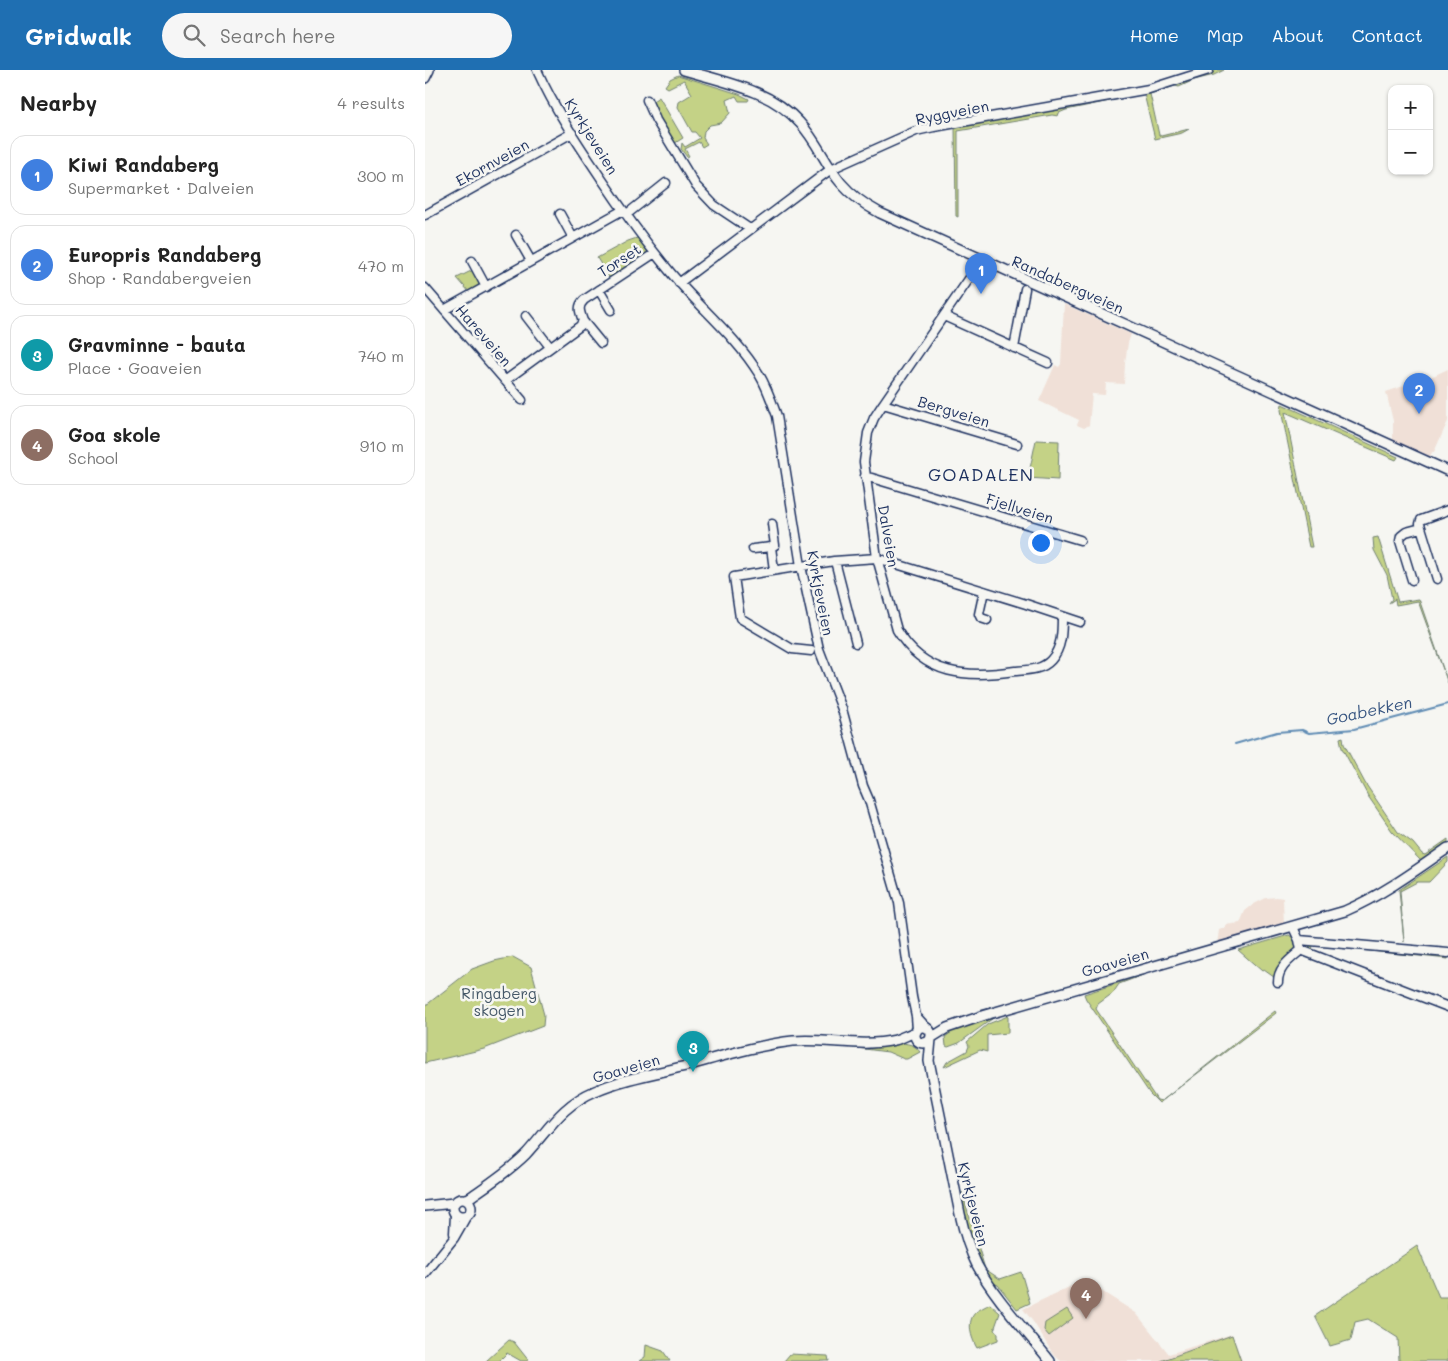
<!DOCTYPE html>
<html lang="en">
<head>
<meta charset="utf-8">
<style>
  :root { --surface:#fff; --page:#f6f6f6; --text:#222; --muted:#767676; --line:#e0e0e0; --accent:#1f6fb2 }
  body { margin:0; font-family:Mali,sans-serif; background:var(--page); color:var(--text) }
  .controls { position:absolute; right:15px; top:15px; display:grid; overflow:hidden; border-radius:10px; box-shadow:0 1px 4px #0004 }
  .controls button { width:45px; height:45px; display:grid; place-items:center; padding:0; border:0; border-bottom:1px solid var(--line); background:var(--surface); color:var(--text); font:25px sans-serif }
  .you { position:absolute; left:615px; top:472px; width:18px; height:18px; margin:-12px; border:4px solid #fff; border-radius:50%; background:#1a73e8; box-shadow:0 0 0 8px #1a73e833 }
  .badge { display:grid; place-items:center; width:32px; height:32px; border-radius:50%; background:var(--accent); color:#fff; font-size:16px; font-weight:700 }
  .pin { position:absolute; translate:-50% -41px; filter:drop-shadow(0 1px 2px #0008) }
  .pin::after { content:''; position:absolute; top:26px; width:18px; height:15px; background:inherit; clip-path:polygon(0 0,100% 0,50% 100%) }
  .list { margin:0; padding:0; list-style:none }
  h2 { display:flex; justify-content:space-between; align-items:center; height:65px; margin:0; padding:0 20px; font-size:21px }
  h2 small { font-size:16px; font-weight:400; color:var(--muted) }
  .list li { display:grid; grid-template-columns:32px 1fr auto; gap:15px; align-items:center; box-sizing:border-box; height:80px; margin:0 10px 10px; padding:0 10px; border:1px solid var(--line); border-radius:15px }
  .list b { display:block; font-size:19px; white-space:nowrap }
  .list p { margin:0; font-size:16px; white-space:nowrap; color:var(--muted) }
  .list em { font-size:16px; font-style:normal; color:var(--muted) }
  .icon { flex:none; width:28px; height:28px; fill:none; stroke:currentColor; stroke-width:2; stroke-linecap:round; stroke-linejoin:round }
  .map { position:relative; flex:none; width:1023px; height:1291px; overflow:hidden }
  header { display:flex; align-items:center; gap:30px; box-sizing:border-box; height:70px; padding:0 25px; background:var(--accent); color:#fff }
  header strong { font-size:24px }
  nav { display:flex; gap:28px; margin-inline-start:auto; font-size:18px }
  .search { width:350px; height:45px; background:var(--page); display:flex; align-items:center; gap:12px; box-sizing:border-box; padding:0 18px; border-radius:28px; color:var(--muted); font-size:19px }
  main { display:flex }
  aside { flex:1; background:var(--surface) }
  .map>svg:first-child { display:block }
  .built { fill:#f0e0d7 }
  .green { fill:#c4d286; stroke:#708072 }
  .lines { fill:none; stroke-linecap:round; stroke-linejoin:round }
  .stream { stroke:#608cb4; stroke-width:2 }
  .minor-casing { stroke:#1b2f5e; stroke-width:11 }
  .major-casing { stroke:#1b2f5e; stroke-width:12 }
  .minor { stroke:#f6f6f2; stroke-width:8 }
  .major { stroke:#f6f6f2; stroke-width:9 }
  .labels { text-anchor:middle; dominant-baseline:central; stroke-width:5; stroke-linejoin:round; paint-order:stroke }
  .street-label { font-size:15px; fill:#1b2f5e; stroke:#f6f6f2 }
  .park-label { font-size:15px; fill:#455868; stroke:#f6f6f2 }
  .water-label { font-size:16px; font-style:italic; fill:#385682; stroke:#f6f6f2 }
  .quarter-label { font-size:18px; letter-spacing:1px; fill:#1b2f5e; stroke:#f6f6f2 }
</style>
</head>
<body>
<header>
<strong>Gridwalk</strong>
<div class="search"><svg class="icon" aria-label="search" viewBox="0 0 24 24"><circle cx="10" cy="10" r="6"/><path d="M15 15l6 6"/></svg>Search here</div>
<nav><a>Home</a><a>Map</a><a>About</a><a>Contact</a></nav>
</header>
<main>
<aside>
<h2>Nearby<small>4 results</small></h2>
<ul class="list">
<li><span class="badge" style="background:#3f7fe0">1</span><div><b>Kiwi Randaberg</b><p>Supermarket · Dalveien</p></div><em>300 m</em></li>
<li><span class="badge" style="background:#3f7fe0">2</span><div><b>Europris Randaberg</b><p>Shop · Randabergveien</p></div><em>470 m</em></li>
<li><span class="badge" style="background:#0f9aa8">3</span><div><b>Gravminne - bauta</b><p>Place · Goaveien</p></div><em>740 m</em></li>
<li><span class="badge" style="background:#8d6e63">4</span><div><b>Goa skole</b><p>School</p></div><em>910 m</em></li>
</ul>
</aside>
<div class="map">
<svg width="1023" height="1291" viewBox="0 0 1023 1291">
  <rect width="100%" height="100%" fill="#f6f6f2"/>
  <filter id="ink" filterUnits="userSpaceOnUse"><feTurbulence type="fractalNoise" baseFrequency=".02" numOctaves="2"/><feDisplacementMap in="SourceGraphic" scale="10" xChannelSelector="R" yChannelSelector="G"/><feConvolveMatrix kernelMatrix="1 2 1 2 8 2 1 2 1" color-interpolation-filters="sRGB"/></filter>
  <g filter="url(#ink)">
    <!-- built -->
    <path class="built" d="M639 234 706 264 703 273 700 293 699 314 681 313 680 325 667 324 664 355 659 358 652 355 654 350 614 331 630 295 634 297 636 294Z
      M1023 299V351L1009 382H1007L1005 387 1000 388 968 372V351L961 322 1008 306Z
      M852 827 858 828 859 856 792 875 794 860 800 858V855L815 853 820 841 829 834 841 828Z
      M659 1210 711 1243 744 1284 807 1264 817 1291H636L628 1284 609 1253 598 1239Z"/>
    <!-- green -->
    <path class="green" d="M791 0H799L789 5 769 10 754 17 750 16 725 24 734 65 736 66 764 59 757 63 730 69 719 24 641 40 634 43 633 46 627 45 533 61V147L531 146 530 56 746 15Z
      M253 5 314 24 324 29 323 31H314L311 26 302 30 305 43 296 53 285 55 279 61 278 68 282 74 277 77 274 72 260 79 264 86 262 87 256 79 257 73 260 77 275 68 270 62H267L253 37 254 32 267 24 259 10 243 18 240 16 245 9Z
      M234 27 258 68 247 75 223 34Z
      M215 167 224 184 185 209 172 188 203 171Z
      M52 198 60 212 46 224 32 208Z
      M857 334 973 387 971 390 860 342 887 477H884L856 340Z
      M611 370 634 371 633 410 603 408Z
      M953 467 973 532 994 529 1023 613 993 531 971 535 970 529 964 533 967 529 962 505 949 480 948 468Z
      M918 667 919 674 940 713 973 762 988 773 997 784 1000 785 1023 769V775L997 792 967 761 943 726 917 678 915 668Z
      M1023 787V792L1004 812H992L975 821 979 872 974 820Z
      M864 865 867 867 874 879 853 910 839 900 837 901 813 880Z
      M878 873 1023 883V889L887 875 888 881 1023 932V937L884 883 883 879 877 875Z
      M88 887 106 897 119 945 118 956 59 979 0 993V936L47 899 69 891Z
      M718 905 694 914 688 923 673 934 671 939 732 1030 737 1031 850 941 851 943 734 1033 725 1024 661 929 659 924Z
      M571 946 534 973 523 977 521 976 520 967 528 961 545 954Z
      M583 946V963L562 965V982L555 980 519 997 522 992 542 981 544 976 542 972 563 954Z
      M477 973C485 974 490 975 495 982L482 989H479L463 982 408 975Z
      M537 1122 560 1199 575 1209 596 1202 605 1233 592 1239 573 1215 568 1213 561 1205 546 1174 533 1124Z
      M992 1176 1014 1227H1023V1291H974L973 1268 943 1249 930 1252 926 1270 905 1276 890 1246Z
      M565 1234 575 1243 569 1260 573 1263V1270L552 1278C546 1268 541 1251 551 1242 555 1239 561 1236 565 1234Z
      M642 1239 648 1248 624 1266 619 1260 620 1253Z
      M807 1265 816 1291H736Z
      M84 1270 89 1272 104 1291H96L82 1283 74 1291H61Z
      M221 1275 238 1281 245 1291H214L220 1287Z
      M365 1284 403 1286 404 1291H359Z"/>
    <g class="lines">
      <!-- stream -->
      <path class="stream" d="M810 674 852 662 877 660 884 663 929 659 1023 634"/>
      <defs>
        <path id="minor" d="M112 0C129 38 153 74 176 108 198 141 221 173 246 203 274 237 311 266 334 304 342 317 347 332 352 346L376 496 394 579 417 639 438 716 444 730 474 833 487 927 491 946 492 960
          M222 30 231 50 271 116 289 135 325 159
          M135 144 148 168
          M202 144 241 113
          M0 145 147 63
          M91 165 106 191
          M557 190 458 334 449 348 443 363 439 392 452 488 472 560C499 606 542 608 590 601 603 600 617 600 626 590 637 578 637 562 637 546
          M47 191 61 217
          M254 213 406 99 491 61 509 57 724 19 784 0
          M0 218 97 330
          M174 220 186 240
          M19 240 198 140
          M101 246 125 277
          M519 246 623 293
          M158 251 176 273
          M589 278 600 219
          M81 310 155 256 158 251C155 242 152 237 159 230L230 183
          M458 334 592 374
          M440 406 655 470
          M347 454 350 475 346 477 349 500
          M328 479 346 477
          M410 491 431 573
          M1012 509 995 454 996 450 1023 440
          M987 510 975 471 976 466 981 462 996 458
          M559 521 554 544 556 548 562 550
          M386 581 367 579 315 548 309 507 409 491 452 488 601 534 655 552
          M868 857 874 870 1023 883
          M874 870 876 880 1023 937
          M853 912C853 897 866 889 876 880
          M491 946 501 957
          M29 1163 30 1145
          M0 1204 29 1168 41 1147"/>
        <path id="major" d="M259 0C300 12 346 20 375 53 392 71 400 94 416 113 427 126 440 135 455 143L1023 401
          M0 8 4 0
          M490 965a8 8 0 1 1 16 0a8 8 0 1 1-16 0Z
          M506 968 522 958 560 945 920 841C957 825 990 801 1023 778
          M506 969 504 991 535 1144C539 1162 544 1179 552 1195 569 1227 602 1262 625 1291
          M28 1138a9 9 0 1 1 18 0a9 9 0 1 1-18 0Z
          M40 1129 44 1128C64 1114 84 1101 101 1084 124 1059 137 1035 170 1021 200 1008 233 1003 265 995 298 986 333 975 368 971 401 968 437 978 470 970 477 968 484 964 491 962
          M0 1136 29 1133"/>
      </defs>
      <!-- minor casing -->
      <use href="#minor" class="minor-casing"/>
      <!-- major casing -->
      <use href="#major" class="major-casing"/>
      <!-- minor -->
      <use href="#minor" class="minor"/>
      <!-- major -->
      <use href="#major" class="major"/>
    </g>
  </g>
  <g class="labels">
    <!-- street labels -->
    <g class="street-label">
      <text transform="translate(527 42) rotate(-11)">Ryggveien</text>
      <text transform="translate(167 66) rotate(58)">Kyrkjeveien</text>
      <text transform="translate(67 92) rotate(-29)">Ekornveien</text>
      <text transform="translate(194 190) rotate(-33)">Torset</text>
      <text transform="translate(643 214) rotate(24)">Randabergveien</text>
      <text transform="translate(59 265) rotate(49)">Hareveien</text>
      <text transform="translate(529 341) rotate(17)">Bergveien</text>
      <text transform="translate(595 438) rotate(17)">Fjellveien</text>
      <text transform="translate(464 466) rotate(80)">Dalveien</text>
      <text transform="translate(396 523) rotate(79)">Kyrkjeveien</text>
      <text transform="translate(690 892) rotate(-16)">Goaveien</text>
      <text transform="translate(201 998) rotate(-16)">Goaveien</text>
      <text transform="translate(549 1134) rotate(76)">Kyrkjeveien</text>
    </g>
    <!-- park labels -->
    <g class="park-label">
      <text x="74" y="923">Ringaberg<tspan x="74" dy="17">skogen</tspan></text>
    </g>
    <!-- water labels -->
    <g class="water-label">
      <text transform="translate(944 640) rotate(-12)">Goabekken</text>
    </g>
    <!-- quarter labels -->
    <g class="quarter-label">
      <text x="556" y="404">GOADALEN</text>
    </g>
  </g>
</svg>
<div class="controls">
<button>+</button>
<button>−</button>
</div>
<div class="you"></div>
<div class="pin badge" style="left:556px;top:224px;background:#3f7fe0">1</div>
<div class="pin badge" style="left:994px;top:344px;background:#3f7fe0">2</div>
<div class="pin badge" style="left:268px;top:1002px;background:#0f9aa8">3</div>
<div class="pin badge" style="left:661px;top:1249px;background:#8d6e63">4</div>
</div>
</main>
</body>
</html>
